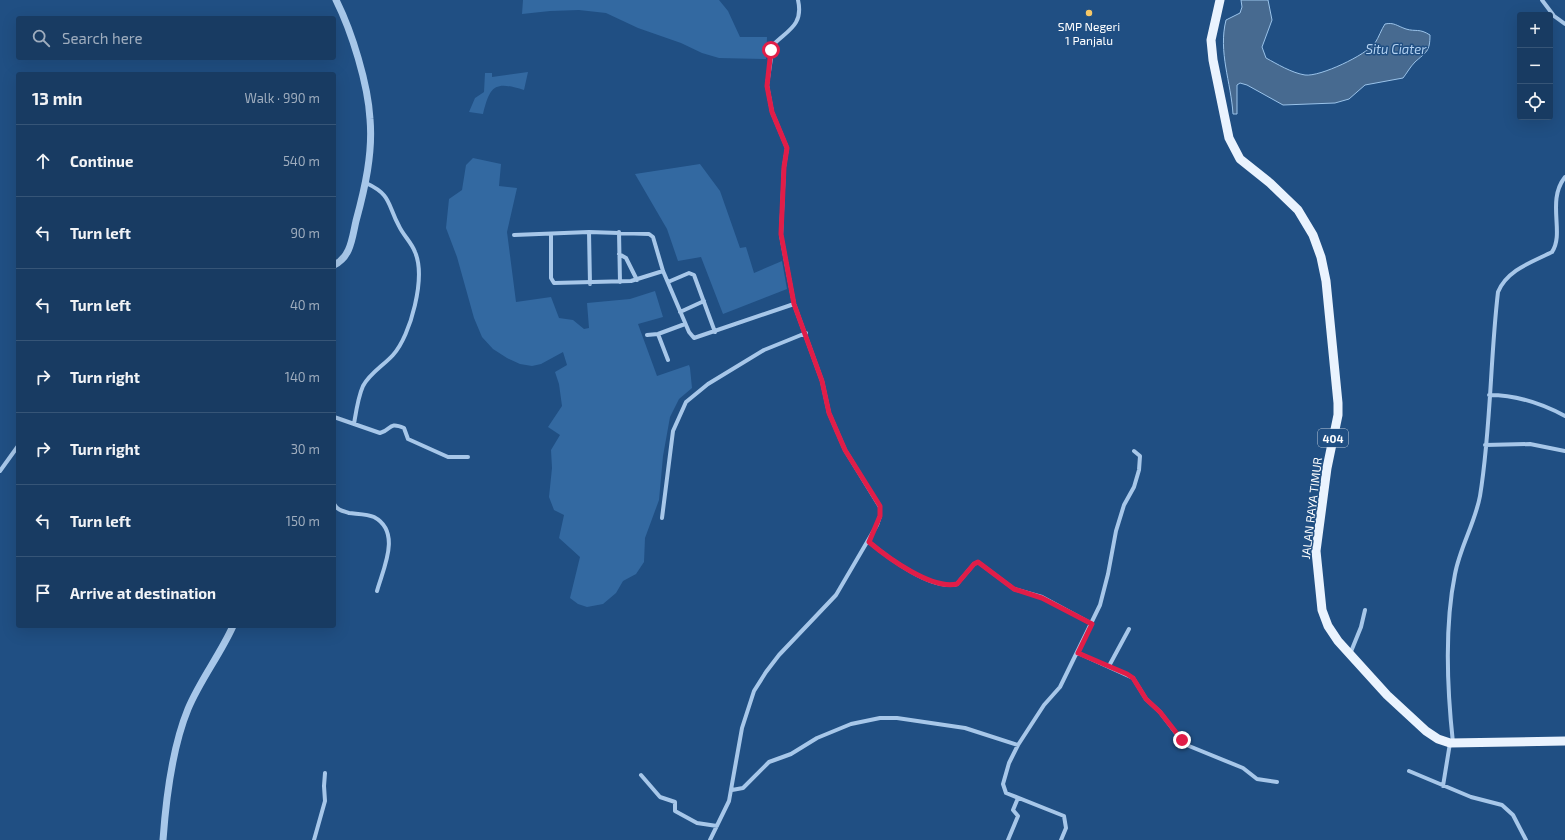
<!DOCTYPE html>
<html lang="en">
<head>
<meta charset="utf-8">
<style>
  :root { --surface:#183b62; --page:#25466b; --text:#f1f3f6; --muted:#9fadbe; --line:#365577 }
  body { margin:0; font-family:"Exo 2",sans-serif; background:var(--page); color:var(--text) }
  .controls { position:absolute; right:12px; top:12px; display:grid; overflow:hidden; border-radius:4px; box-shadow:0 4px 16px #0002 }
  .controls button { width:36px; height:36px; display:grid; place-items:center; padding:0; border:0; border-bottom:1px solid var(--line); background:var(--surface); color:var(--text); font:20px sans-serif }
  .stop { position:absolute; width:12px; height:12px; margin:-9px; border:3px solid #e11d48; border-radius:50%; background:#fff }
  .stop.end { background:#e11d48; border-color:#fff; box-shadow:0 1px 4px #0008 }
  .list { margin:0; padding:0; list-style:none }
  h2 { display:flex; justify-content:space-between; align-items:center; height:52px; margin:0; padding:0 16px; font-size:17px }
  h2 small { font-size:13px; font-weight:400; color:var(--muted) }
  .list li { display:grid; grid-template-columns:26px 1fr auto; gap:12px; align-items:center; box-sizing:border-box; height:72px; padding:0 16px; border-top:1px solid var(--line) }
  .list b { display:block; font-size:15px; white-space:nowrap }
  .list em { font-size:13px; font-style:normal; color:var(--muted) }
  .icon { flex:none; width:22px; height:22px; fill:none; stroke:currentColor; stroke-width:2; stroke-linecap:round; stroke-linejoin:round }
  .map { position:relative; flex:none; width:1565px; height:840px; overflow:hidden }
  .search { position:absolute; background:var(--surface); box-shadow:0 4px 16px #0002; left:16px; top:16px; width:320px; height:44px; display:flex; align-items:center; gap:10px; box-sizing:border-box; padding:0 14px; border-radius:4px; color:var(--muted); font-size:15px }
  .panel { position:absolute; background:var(--surface); box-shadow:0 4px 16px #0002; left:16px; top:72px; width:320px; height:556px; border-radius:4px }
  .map>svg:first-child { display:block }
  .green { fill:#3369a1 }
  .water { fill:#476a90; stroke:#9ac3ea }
  .lines { fill:none; stroke-linecap:round; stroke-linejoin:round }
  .minor { stroke:#a7c7e9; stroke-width:4 }
  .tertiary { stroke:#a7c7e9; stroke-width:7 }
  .primary { stroke:#eaf3fe; stroke-width:9 }
  .route { stroke:#e11d48; stroke-width:5 }
  .poi-dot { fill:#f7c867; stroke:#204f83; stroke-width:1.5 }
  .labels { text-anchor:middle; dominant-baseline:central; stroke-width:3; stroke-linejoin:round; paint-order:stroke }
  .shield { fill:#204f83; stroke:#bccada; stroke-width:1 }
  .shield-label { font-size:11px; font-weight:bold; fill:#fff }
  .poi-label { font-size:12px; fill:#fff; stroke:#204f83 }
  .street-label { font-size:12px; fill:#fff; stroke:#204f83 }
  .water-label { font-size:13px; font-style:italic; fill:#b2d1f1; stroke:#204f83 }
</style>
</head>
<body>
<div class="map">
<svg width="1565" height="840" viewBox="0 0 1565 840">
  <rect width="100%" height="100%" fill="#204f83"/>
  <!-- green -->
  <path class="green" d="M523 0H719L728 11 740 37H767L766 59 719 58 702 53 681 43 638 28 606 13 579 10 550 11 522 14Z
    M528 72 524 90C495 81 490 85 483 114L469 112 475 98 484 92 485 73H492V77Z
    M473 158 501 164 499 186 517 188 507 232 516 302 551 297 559 318 573 320 584 329 589 328 587 303 630 299 655 291 663 317 638 324 657 376 689 365 690 368 692 388 679 399 670 417 663 456 659 500 645 538 644 562 636 574 623 581 616 593 603 604 587 607 578 604 570 598 580 557 559 538 564 515 554 510 549 497 552 468 551 450 560 435 548 427 562 406 559 384 555 372 567 365 563 352 541 364 532 366 520 364 507 358 493 349 482 337 474 318 457 257 446 228 449 199 462 190 466 165Z
    M700 164 720 191 740 248 746 247 754 273 782 261 787 289 723 314 701 257 678 261 667 229 635 174Z"/>
  <!-- water -->
  <path class="water" d="M1241 0H1268L1272 20 1262 47 1266 58C1277 64 1292 73 1305 75 1320 77 1366 55 1375 43 1379 37 1381 30 1385 24 1394 22 1397 26 1406 29 1416 32 1419 28 1430 35 1430 52 1426 52 1415 62 1410 67 1407 73 1403 78L1365 85 1349 99 1335 103 1283 105 1247 85 1240 83 1237 85V114H1233C1231 82 1218 52 1226 20L1240 13 1242 7Z"/>
  <g class="lines">
    <!-- minor -->
    <path class="minor" d="M1542 0 1554 16 1565 24
      M589 232 590 284
      M619 232 620 282
      M551 234V278L554 283 631 281 663 271
      M514 235 589 232 649 234 653 237 663 271 689 332 694 338 794 304
      M619 254 626 258 637 280
      M668 282 689 273 694 275 715 332
      M680 312 704 301
      M658 334 668 360
      M647 335 658 334 685 324
      M1489 395C1517 395 1541 403 1565 416
      M334 417 380 433C392 430 388 421 404 428L408 439 448 457H468
      M354 424C356 412 358 397 363 386 370 373 383 366 393 355 411 335 426 277 415 252 412 243 403 235 399 226 387 204 392 195 366 183
      M1485 445 1530 444 1565 451
      M0 471 18 446
      M334 504C337 510 343 511 349 513 357 514 368 514 374 517 402 532 383 569 377 591
      M662 518 673 431 686 402 708 384 764 350 806 333
      M869 542C887 557 932 591 957 584L974 564 978 562 1014 589 1042 597 1092 624
      M1078 653 1133 678 1146 699 1160 712 1182 741 1189 746 1243 768 1257 779 1277 782
      M1350 654 1361 627 1365 610
      M1109 666 1129 629
      M1453 743C1447 688 1444 628 1455 574 1460 547 1475 523 1480 496 1491 429 1490 360 1498 292 1507 270 1532 262 1552 252 1565 233 1546 201 1565 177
      M1409 771 1471 797 1502 805 1513 815 1526 840
      M641 775 660 797 675 802V811L697 823 717 826
      M1443 786 1450 743
      M732 790 743 788 769 762 791 754 817 738 851 724 880 718H897L965 728 1018 745
      M314 840 325 801 324 786 325 773
      M710 840 729 801 742 728 754 691 766 672 779 655 836 595 877 525 880 516V507L845 450 829 413 822 381 794 304 781 235 784 167 787 148 772 112 767 85 773 45C786 31 804 26 798 0
      M1008 840 1018 816 1013 810 1018 798
      M1061 840 1066 828 1064 816 1006 793 1003 784 1009 763 1018 745 1044 705 1060 687 1100 605 1108 574 1116 531 1124 505 1134 487 1139 470 1140 456 1134 451"/>
    <!-- tertiary -->
    <path class="tertiary" d="M334 265C351 257 352 238 356 221 365 188 373 153 370 119 368 84 352 32 336 0
      M163 840C166 798 172 748 188 709 200 680 220 655 233 626"/>
    <!-- primary -->
    <path class="primary" d="M1220 0 1211 40 1213 60 1229 138 1240 159 1270 183 1298 210 1313 235 1321 257 1326 281 1338 403V415L1327 468 1316 551 1322 610 1328 626 1338 641 1387 695 1426 731 1438 739 1450 743 1565 741"/>
  </g>
  <g class="lines">
    <!-- route -->
    <path class="route" d="M771 50 767 86 772 112 787 148 784 167 781 234 794 304 822 381 829 413 845 450 880 506V516L869 542C888 558 932 590 957 584L974 564 978 562 1014 589 1042 598 1092 624 1078 653 1127 674 1133 678 1146 699 1160 712 1182 740"/>
  </g>
  <!-- markers -->
  <circle class="poi-dot" cx="1089" cy="13" r="4"/>
  <g class="labels">
    <!-- shield labels -->
    <rect class="shield" x="1318" y="429" width="30" height="18" rx="3"/>
    <g class="shield-label">
      <text x="1333" y="438">404</text>
    </g>
    <!-- poi labels -->
    <g class="poi-label">
      <text x="1089" y="26">SMP Negeri<tspan x="1089" dy="14">1 Panjalu</tspan></text>
    </g>
    <!-- street labels -->
    <g class="street-label">
      <text transform="translate(1311 508) rotate(-83)">JALAN RAYA TIMUR</text>
    </g>
    <!-- water labels -->
    <g class="water-label">
      <text x="1396" y="49">Situ Ciater</text>
    </g>
  </g>
</svg>
<div class="controls">
<button>+</button>
<button>−</button>
<button><svg class="icon" aria-label="locate" viewBox="0 0 24 24"><circle cx="12" cy="12" r="6"/><path d="M12 2v4M12 18v4M2 12h4M18 12h4"/></svg></button>
</div>
<div class="stop" style="left:771px;top:50px"></div>
<div class="stop end" style="left:1182px;top:740px"></div>
<div class="search"><svg class="icon" aria-label="search" viewBox="0 0 24 24"><circle cx="10" cy="10" r="6"/><path d="M15 15l6 6"/></svg>Search here</div>
<section class="panel">
<h2>13 min<small>Walk · 990 m</small></h2>
<ul class="list">
<li><svg class="icon" aria-label="ahead" viewBox="0 0 24 24"><path d="M12 20V5M6 11l6-6 6 6"/></svg><div><b>Continue</b></div><em>540 m</em></li>
<li><svg class="icon" aria-label="left" viewBox="0 0 24 24"><path d="M17 20v-9H6M10 6l-5 5 5 5"/></svg><div><b>Turn left</b></div><em>90 m</em></li>
<li><svg class="icon" aria-label="left" viewBox="0 0 24 24"><path d="M17 20v-9H6M10 6l-5 5 5 5"/></svg><div><b>Turn left</b></div><em>40 m</em></li>
<li><svg class="icon" aria-label="right" viewBox="0 0 24 24"><path d="M7 20v-9h11M14 6l5 5-5 5"/></svg><div><b>Turn right</b></div><em>140 m</em></li>
<li><svg class="icon" aria-label="right" viewBox="0 0 24 24"><path d="M7 20v-9h11M14 6l5 5-5 5"/></svg><div><b>Turn right</b></div><em>30 m</em></li>
<li><svg class="icon" aria-label="left" viewBox="0 0 24 24"><path d="M17 20v-9H6M10 6l-5 5 5 5"/></svg><div><b>Turn left</b></div><em>150 m</em></li>
<li><svg class="icon" aria-label="arrive" viewBox="0 0 24 24"><path d="M6 21V4h12l-3 4 3 4H6"/></svg><div><b>Arrive at destination</b></div></li>
</ul>
</section>
</div>
</body>
</html>
